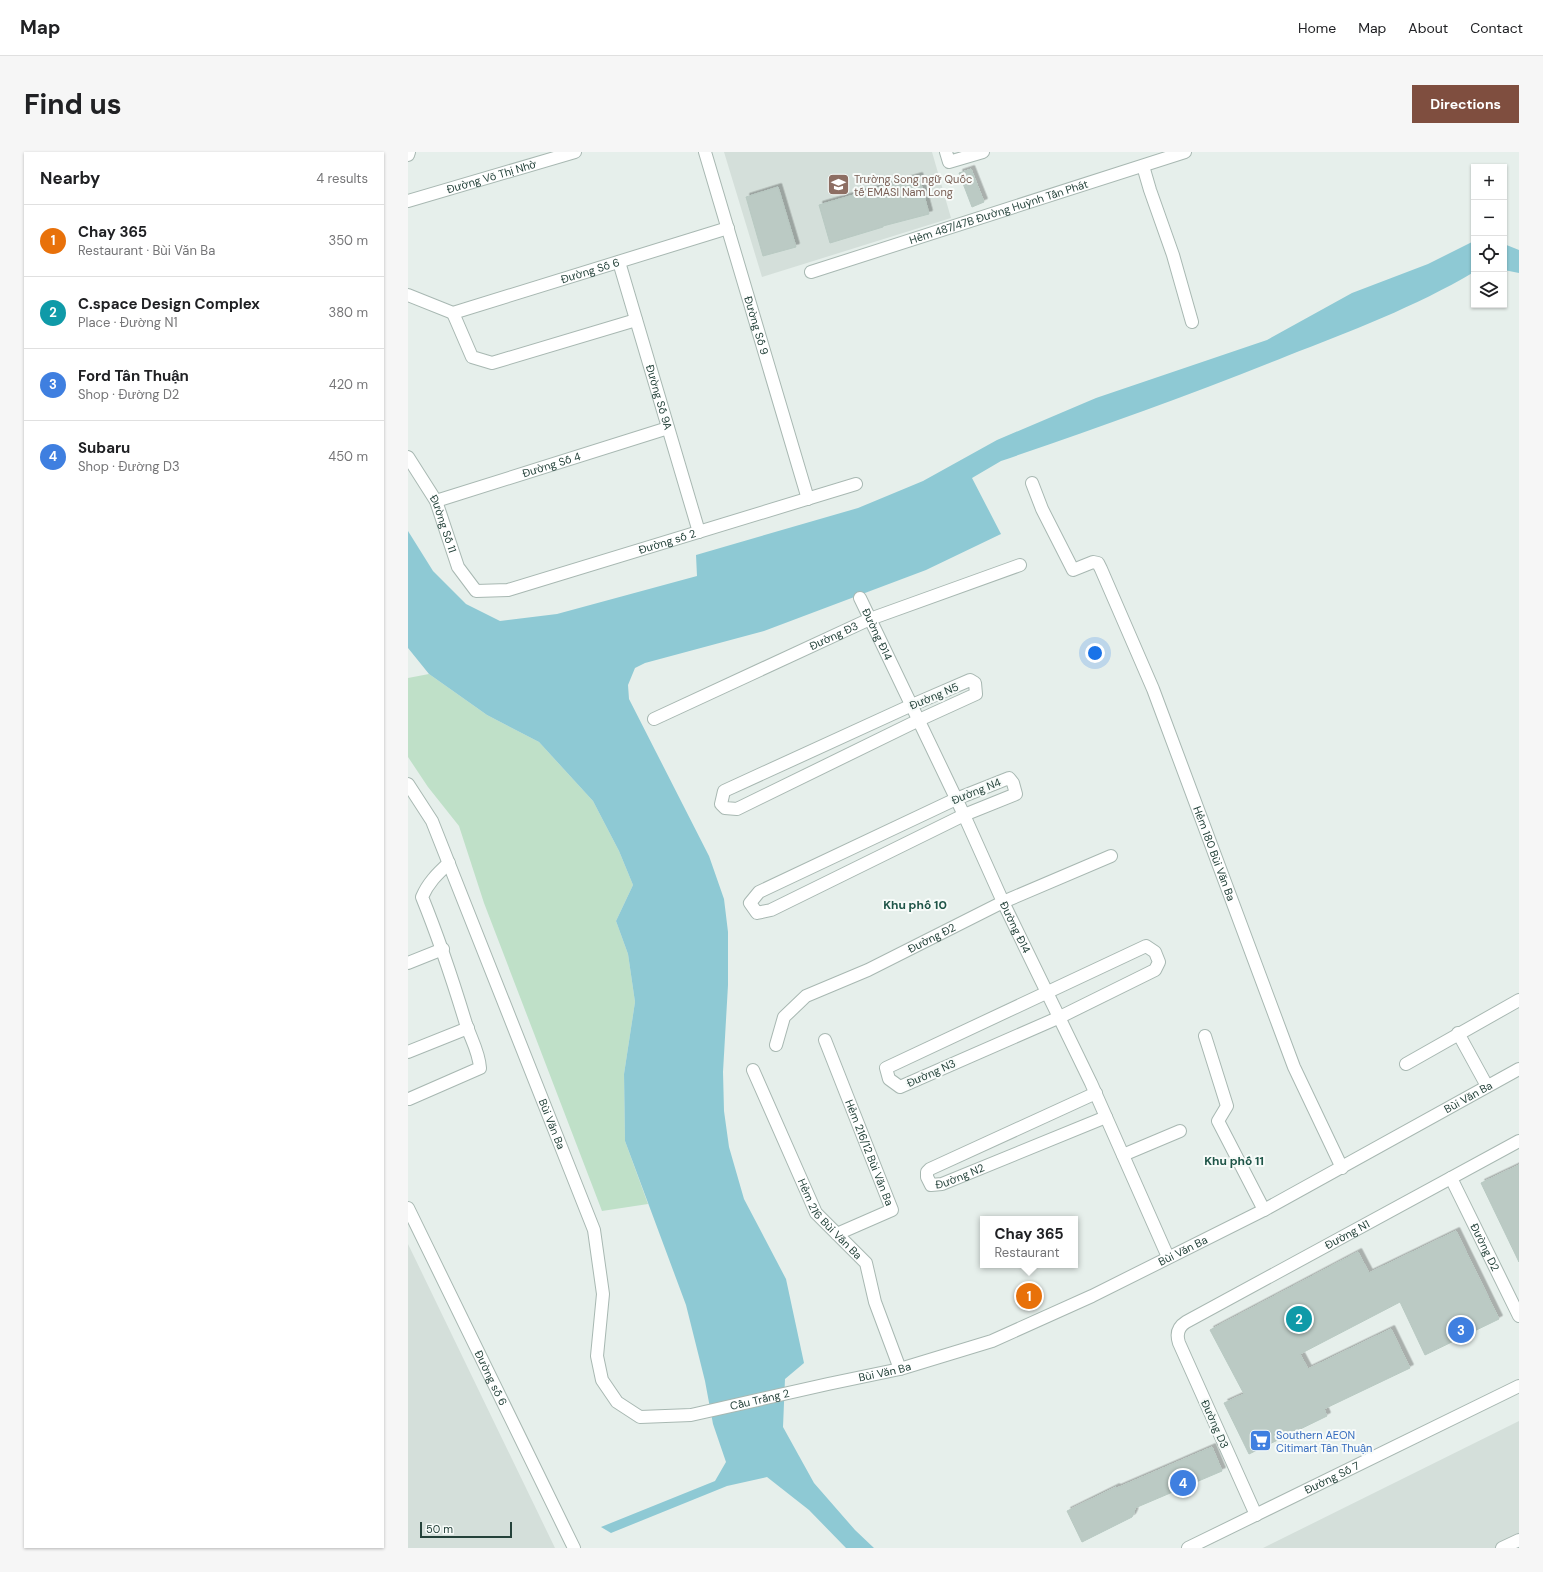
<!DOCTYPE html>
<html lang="en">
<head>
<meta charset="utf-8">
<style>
  :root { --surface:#fff; --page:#f6f6f6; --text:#202124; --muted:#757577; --line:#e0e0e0; --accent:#7f4e3f }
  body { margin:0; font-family:"DM Sans",sans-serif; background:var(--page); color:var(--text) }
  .controls { position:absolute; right:12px; top:12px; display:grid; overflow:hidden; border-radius:0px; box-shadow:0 1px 3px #0004 }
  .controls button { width:36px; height:36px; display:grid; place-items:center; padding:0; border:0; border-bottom:1px solid var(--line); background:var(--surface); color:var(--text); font:20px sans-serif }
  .scale { position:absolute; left:12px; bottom:10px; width:92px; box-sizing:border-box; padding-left:4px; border:2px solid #24423a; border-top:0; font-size:11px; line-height:14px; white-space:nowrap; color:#24423a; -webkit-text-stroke:3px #f7fbf9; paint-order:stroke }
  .you { position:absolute; left:687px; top:501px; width:14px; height:14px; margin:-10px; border:3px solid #fff; border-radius:50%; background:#1a73e8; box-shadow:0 0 0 6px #1a73e833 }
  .badge { display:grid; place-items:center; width:26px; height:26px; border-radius:50%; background:var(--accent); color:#fff; font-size:13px; font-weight:700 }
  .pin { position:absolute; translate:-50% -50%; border:2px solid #fff; box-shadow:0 1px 4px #0006 }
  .popup { position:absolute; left:572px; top:1064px; width:98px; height:52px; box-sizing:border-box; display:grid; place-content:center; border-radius:0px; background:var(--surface); filter:drop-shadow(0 1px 3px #0005); font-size:13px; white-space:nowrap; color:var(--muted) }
  .popup b { font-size:15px; color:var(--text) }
  .popup::after { content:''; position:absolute; left:50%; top:100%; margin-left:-8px; border:8px solid transparent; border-top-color:var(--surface) }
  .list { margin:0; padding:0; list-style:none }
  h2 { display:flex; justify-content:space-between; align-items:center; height:52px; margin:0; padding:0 16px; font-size:17px }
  h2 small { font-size:13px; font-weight:400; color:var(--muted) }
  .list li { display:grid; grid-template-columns:26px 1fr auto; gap:12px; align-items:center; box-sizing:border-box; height:72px; padding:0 16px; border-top:1px solid var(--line) }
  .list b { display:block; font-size:15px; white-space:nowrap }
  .list p { margin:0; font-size:13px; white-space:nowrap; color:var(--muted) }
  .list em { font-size:13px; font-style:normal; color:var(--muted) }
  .icon { flex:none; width:22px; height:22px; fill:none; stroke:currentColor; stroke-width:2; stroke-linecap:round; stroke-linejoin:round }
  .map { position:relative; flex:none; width:1111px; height:1396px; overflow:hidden; border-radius:0px }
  header { display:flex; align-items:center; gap:24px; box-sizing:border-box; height:56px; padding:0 20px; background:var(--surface); border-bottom:1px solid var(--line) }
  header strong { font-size:19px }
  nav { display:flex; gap:22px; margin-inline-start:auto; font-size:14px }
  .intro { display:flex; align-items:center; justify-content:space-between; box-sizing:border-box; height:96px; padding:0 24px }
  h1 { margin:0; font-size:28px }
  .button { padding:10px 18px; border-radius:0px; background:var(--accent); color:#fff; font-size:14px; font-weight:700 }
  main { display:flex; gap:24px; padding:0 24px }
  aside { flex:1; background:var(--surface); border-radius:0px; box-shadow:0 1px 3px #0004 }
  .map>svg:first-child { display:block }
  .built { fill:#d4dfda }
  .green { fill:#bfe0c8 }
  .water { fill:#8ec9d4 }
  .building { fill:#bbcac4; stroke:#b8c9c2; filter:url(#shadow) }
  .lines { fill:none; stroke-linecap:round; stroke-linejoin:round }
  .minor-casing { stroke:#a8b8b2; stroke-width:14 }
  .minor { stroke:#fff; stroke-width:12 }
  .labels { text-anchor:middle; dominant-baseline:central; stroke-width:4; stroke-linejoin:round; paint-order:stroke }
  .street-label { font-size:11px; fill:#24423a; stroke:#f7fbf9 }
  .education-label { font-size:11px; fill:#785e54; stroke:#f7fbf9; text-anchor:start }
  .shop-label { font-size:11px; fill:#366cbe; stroke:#f7fbf9; text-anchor:start }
  .neighbourhood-label { font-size:12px; font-weight:bold; fill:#1f5548; stroke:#f7fbf9 }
</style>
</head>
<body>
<header>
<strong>Map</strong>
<nav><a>Home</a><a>Map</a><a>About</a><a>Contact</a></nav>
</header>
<div class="intro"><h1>Find us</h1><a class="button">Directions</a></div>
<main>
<aside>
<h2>Nearby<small>4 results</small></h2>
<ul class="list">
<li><span class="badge" style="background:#e8710a">1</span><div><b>Chay 365</b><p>Restaurant · Bùi Văn Ba</p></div><em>350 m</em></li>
<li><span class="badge" style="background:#0f9aa8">2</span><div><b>C.space Design Complex</b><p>Place · Đường N1</p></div><em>380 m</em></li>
<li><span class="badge" style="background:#3f7fe0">3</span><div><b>Ford Tân Thuận</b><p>Shop · Đường D2</p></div><em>420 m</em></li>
<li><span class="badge" style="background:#3f7fe0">4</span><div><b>Subaru</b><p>Shop · Đường D3</p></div><em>450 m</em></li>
</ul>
</aside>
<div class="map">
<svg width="1111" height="1396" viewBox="0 0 1111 1396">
  <defs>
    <filter id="shadow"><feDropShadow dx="3.5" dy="-3.5" stdDeviation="0" flood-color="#0004"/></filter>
  </defs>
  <rect width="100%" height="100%" fill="#e6efeb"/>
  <!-- built -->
  <path class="built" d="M316 0H524L543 66 354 125Z
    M0 1092 147 1396H0Z
    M1111 1269V1396H855Z"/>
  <!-- green -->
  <path class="green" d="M21 522 79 563 131 590 185 649 211 699 225 733 208 769 220 802 227 850 216 922 217 989 240 1052 194 1059 76 751 51 674 20 635 0 605V526Z"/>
  <!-- water -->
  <path class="water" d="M1066 89V120C1007 155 943 179 879 204 785 242 689 276 593 309L564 326 593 382 518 418 356 479 237 511 227 516 220 533 221 547 301 704 316 747 320 780V833L315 920 316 959 321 995 336 1047 378 1127 396 1211 377 1227 375 1275 406 1331 447 1378 466 1396H438L401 1358 359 1325 319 1334 203 1381 193 1375 307 1329 318 1310 305 1272 297 1229 278 1153 217 989 216 922 227 850 220 802 208 769 225 733 211 699 185 649 131 590 79 563 21 522 0 496V379L25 419 58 452 92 469 149 462 289 424 288 403 450 356 515 329 589 288 688 246 859 188 944 141 1020 112Z
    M1096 92 1111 98V121L1096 118Z"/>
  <!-- building -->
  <path class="building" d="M563 17 576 50 564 55 551 21Z
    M511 24 521 62 475 74V75L422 91 411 53Z
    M370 35 388 95 355 104 338 45Z
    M1111 1013V1110L1073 1031Z
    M1048 1079 1091 1167 1017 1203 992 1150 892 1202 900 1217 983 1177 1002 1216 916 1257 919 1264 841 1302 816 1251 836 1242 802 1178 950 1100 961 1121Z
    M804 1295 814 1319 727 1356 726 1361 724 1365 674 1390 659 1359 708 1335 709 1336Z"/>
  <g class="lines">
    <defs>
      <g id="minor">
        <path id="s1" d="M297 0 400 347"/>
        <path d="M538 0 541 10 575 0"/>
        <path d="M0 3 1 0"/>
        <path d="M735 14 742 38 765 103 784 170"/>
        <path id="s2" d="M0 49 167 0"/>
        <path id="s3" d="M211 110 291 380"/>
        <path id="s4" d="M403 120 777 0"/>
        <path id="s5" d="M0 143 45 161 320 76"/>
        <path d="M45 161 64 205 84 211 228 168"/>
        <path id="s6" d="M0 305 28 349 50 415 68 439 100 438 448 332"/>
        <path id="s7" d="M624 331 634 357 665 418 685 410 690 411 693 417 745 537 886 915 934 1016"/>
        <path id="s8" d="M28 349 260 276"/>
        <path id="s9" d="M452 446 556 663 595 750 683 931 760 1105"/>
        <path d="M562 528 567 531 568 542 511 568 329 657 317 656 313 652 316 639 504 553Z"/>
        <path id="s10" d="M246 567 462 467 612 413"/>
        <path d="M601 626 605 631 608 642 556 663 363 758 349 761 342 751 351 740 548 647Z"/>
        <path id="s11" d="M0 632 24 669 186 1078 195 1142 189 1204 194 1228 209 1250 232 1265 283 1263 420 1232 492 1217 584 1189 684 1144 856 1058 1111 917"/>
        <path d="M738 794 747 800 751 810 747 818 652 865 492 935 481 927 478 916Z"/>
        <path d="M0 811 35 797"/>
        <path d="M1050 881 1079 934"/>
        <path d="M797 884 819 954 810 969 856 1058"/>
        <path id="s12" d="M417 888 484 1058 429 1082"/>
        <path id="s13" d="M368 893 376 865 398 844 460 818 595 750 703 704"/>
        <path d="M0 900 60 876"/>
        <path d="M998 912 1111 848"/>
        <path id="s14" d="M345 918 408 1061 458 1111 467 1150 492 1217"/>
        <path id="s15" d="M688 941 522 1017 519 1020V1025L523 1033 534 1032 698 965"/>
        <path d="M1 947 72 916C71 900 63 887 58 872 45 829 31 787 14 745 20 731 29 722 41 711"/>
        <path d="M715 1003 772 979"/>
        <path id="s16" d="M1043 1026 1111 1164"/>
        <path id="s17" d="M0 1056 166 1396"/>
        <path id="s18" d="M848 1363 771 1191C768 1182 770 1175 778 1170L1111 989"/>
        <path id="s19" d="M780 1396 1111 1234"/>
        <path d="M1094 1396 1111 1388"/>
      </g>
    </defs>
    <!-- minor casing -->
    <use href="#minor" class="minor-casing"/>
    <!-- minor -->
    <use href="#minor" class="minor"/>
  </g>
  <!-- icons -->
  <defs>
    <symbol id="school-square" viewBox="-11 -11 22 22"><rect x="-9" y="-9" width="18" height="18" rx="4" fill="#8d6e63" stroke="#f7fbf9"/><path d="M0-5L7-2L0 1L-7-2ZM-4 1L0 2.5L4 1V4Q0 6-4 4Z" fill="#fff"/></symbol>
    <symbol id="supermarket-square" viewBox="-11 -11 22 22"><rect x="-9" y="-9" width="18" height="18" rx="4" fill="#3f7fe0" stroke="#f7fbf9"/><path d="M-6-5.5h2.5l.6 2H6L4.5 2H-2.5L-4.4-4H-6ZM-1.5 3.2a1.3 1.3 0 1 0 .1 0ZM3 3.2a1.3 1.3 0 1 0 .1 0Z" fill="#fff"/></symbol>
  </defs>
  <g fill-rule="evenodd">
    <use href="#school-square" x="418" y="20" width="25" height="25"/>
    <use href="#supermarket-square" x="840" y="1276" width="25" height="25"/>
  </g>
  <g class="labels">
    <!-- street labels -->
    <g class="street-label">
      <text stroke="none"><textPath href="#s2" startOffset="87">Đường Võ Thị Nhờ</textPath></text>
      <text stroke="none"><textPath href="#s4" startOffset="197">Hẻm 487/47B Đường Huỳnh Tấn Phát</textPath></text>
      <text stroke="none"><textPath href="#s5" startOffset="192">Đường Số 6</textPath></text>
      <text stroke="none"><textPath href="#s1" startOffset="181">Đường Số 9</textPath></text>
      <text stroke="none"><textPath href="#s3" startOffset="141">Đường Số 9A</textPath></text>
      <text stroke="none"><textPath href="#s8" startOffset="121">Đường Số 4</textPath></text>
      <text stroke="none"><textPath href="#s6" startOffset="76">Đường Số 11</textPath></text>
      <text stroke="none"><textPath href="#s6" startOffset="350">Đường số 2</textPath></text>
      <text stroke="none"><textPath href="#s9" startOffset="40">Đường Đ14</textPath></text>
      <text stroke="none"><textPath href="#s10" startOffset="198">Đường Đ3</textPath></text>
      <text transform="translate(526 544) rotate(-23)">Đường N5</text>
      <text transform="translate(568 639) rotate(-22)">Đường N4</text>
      <text stroke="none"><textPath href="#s7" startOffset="436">Hẻm 180 Bùi Văn Ba</textPath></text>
      <text stroke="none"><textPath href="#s9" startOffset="364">Đường Đ14</textPath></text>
      <text stroke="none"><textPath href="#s13" startOffset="198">Đường Đ2</textPath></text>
      <text transform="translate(523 921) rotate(-24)">Đường N3</text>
      <text stroke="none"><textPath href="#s11" startOffset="1586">Bùi Văn Ba</textPath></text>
      <text stroke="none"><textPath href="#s11" startOffset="370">Bùi Văn Ba</textPath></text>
      <text stroke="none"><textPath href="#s12" startOffset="121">Hẻm 216/12 Bùi Văn Ba</textPath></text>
      <text stroke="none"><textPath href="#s15" startOffset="231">Đường N2</textPath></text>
      <text stroke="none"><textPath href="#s14" startOffset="169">Hẻm 216 Bùi Văn Ba</textPath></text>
      <text stroke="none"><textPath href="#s18" startOffset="396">Đường N1</textPath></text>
      <text stroke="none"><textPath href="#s16" startOffset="77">Đường D2</textPath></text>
      <text stroke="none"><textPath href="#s11" startOffset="1262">Bùi Văn Ba</textPath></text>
      <text stroke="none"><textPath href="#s11" startOffset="939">Bùi Văn Ba</textPath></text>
      <text stroke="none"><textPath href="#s17" startOffset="189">Đường số 6</textPath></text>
      <text stroke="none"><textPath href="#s11" startOffset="811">Cầu Trắng 2</textPath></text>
      <text transform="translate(807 1272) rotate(66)">Đường D3</text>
      <text stroke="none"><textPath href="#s19" startOffset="160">Đường Số 7</textPath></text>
    </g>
    <!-- education labels -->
    <g class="education-label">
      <text x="446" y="27">Trường Song ngữ Quốc<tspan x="446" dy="13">tế EMASI Nam Long</tspan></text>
    </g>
    <!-- shop labels -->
    <g class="shop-label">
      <text x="868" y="1283">Southern AEON<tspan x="868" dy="13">Citimart Tân Thuận</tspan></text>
    </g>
    <!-- neighbourhood labels -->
    <g class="neighbourhood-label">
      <text x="507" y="753">Khu phố 10</text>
      <text x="826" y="1009">Khu phố 11</text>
    </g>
  </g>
</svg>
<div class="controls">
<button>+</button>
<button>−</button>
<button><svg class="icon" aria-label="locate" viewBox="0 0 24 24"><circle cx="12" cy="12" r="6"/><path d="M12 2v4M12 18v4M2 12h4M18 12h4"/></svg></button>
<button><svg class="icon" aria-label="layers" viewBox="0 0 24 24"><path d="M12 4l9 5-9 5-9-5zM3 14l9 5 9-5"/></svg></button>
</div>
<div class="scale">50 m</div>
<div class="you"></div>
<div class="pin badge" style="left:621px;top:1144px;background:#e8710a">1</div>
<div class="popup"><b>Chay 365</b>Restaurant</div>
<div class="pin badge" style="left:891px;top:1167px;background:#0f9aa8">2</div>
<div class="pin badge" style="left:1053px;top:1178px;background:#3f7fe0">3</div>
<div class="pin badge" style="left:775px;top:1331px;background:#3f7fe0">4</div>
</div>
</main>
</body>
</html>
